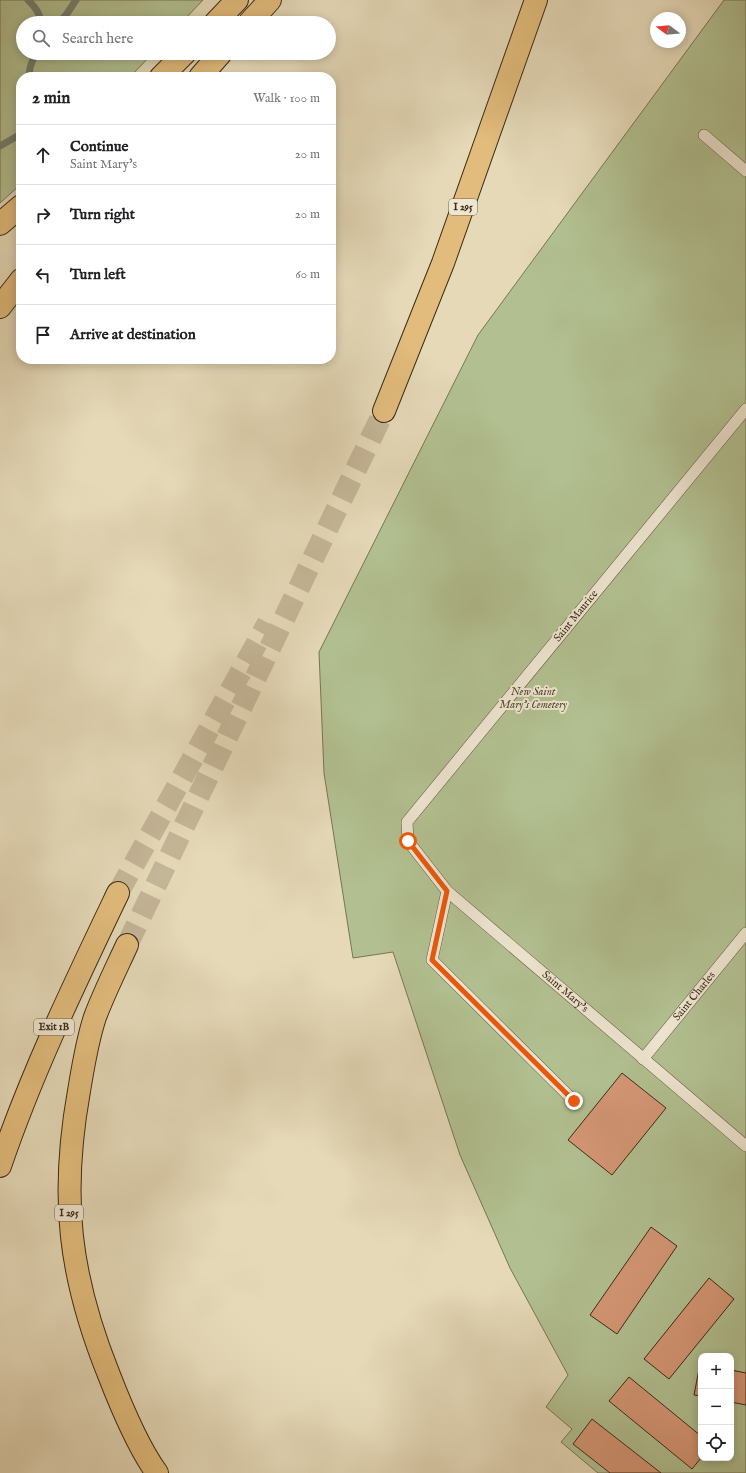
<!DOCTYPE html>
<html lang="en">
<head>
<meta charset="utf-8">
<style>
  :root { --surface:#fff; --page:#f2f2f2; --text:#202124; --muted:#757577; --line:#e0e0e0 }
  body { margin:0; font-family:"IM FELL English",serif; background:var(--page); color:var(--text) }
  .controls { position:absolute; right:12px; bottom:12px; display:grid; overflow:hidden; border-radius:8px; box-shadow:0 2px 10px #0003 }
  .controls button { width:36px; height:36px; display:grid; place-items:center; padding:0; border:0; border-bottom:1px solid var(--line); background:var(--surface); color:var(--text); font:20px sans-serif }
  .compass { position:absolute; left:650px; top:12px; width:36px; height:36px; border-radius:50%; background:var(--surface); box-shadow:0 2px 10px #0003; rotate:286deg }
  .stop { position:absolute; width:12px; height:12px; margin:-9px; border:3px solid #ea580c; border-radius:50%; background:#fff }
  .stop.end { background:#ea580c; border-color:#fff; box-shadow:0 1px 4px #0008 }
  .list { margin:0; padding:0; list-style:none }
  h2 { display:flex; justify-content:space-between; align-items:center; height:52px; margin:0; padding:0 16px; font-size:17px }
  h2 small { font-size:13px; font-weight:400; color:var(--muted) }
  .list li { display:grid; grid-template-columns:26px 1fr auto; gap:12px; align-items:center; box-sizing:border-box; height:60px; padding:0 16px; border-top:1px solid var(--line) }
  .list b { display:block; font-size:15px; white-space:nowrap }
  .list p { margin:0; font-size:13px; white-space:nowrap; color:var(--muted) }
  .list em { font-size:13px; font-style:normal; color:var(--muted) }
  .icon { flex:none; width:22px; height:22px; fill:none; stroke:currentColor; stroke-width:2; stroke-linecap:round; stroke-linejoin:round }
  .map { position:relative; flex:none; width:746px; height:1473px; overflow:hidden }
  .search { position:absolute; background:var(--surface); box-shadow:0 2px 10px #0003; left:16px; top:16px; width:320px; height:44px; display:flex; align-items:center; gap:10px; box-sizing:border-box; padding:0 14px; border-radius:22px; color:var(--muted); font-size:15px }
  .panel { position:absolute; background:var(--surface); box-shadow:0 2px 10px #0003; left:16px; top:72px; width:320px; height:292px; border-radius:16px }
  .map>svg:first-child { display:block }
  .green { fill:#b2c091; stroke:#787554; fill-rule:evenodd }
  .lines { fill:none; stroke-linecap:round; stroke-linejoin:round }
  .stream { stroke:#738070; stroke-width:7 }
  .building { fill:#d59776; stroke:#3e2a17 }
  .highway-tunnel { stroke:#c4b698; stroke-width:22; stroke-dasharray:22 11; stroke-linecap:butt }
  .lane-casing { stroke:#68563f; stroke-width:12 }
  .highway-casing { stroke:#3e2a17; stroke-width:24 }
  .lane { stroke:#eee6d1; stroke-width:11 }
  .highway { stroke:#e2bc7c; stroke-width:22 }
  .route { stroke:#ea580c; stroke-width:5 }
  .labels { text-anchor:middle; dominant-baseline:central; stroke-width:4; stroke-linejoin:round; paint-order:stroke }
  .shield { fill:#eee6d1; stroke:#73624f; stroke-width:1 }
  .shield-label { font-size:10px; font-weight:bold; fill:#3e2a17 }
  .street-label { font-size:11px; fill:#3e2a17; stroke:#eee6d1 }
  .park-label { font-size:11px; font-style:italic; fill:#55482f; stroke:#eee6d1 }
</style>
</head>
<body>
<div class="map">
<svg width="746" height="1473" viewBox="0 0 746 1473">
  <rect width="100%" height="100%" fill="#e5d9b8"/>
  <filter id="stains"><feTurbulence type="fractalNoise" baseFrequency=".005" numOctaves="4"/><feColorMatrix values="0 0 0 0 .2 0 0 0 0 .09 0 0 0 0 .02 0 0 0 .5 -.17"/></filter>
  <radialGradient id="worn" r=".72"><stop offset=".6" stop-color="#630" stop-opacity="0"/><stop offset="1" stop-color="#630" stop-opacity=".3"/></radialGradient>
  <!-- green -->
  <path class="green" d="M0 0H203L181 23H23V53H153L130 77H21V184L0 203Z
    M724 0H746V1473H598L561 1442 572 1429 546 1407 568 1375 510 1268 460 1155 393 952 353 958 324 773 319 652 478 335ZM701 1356H731V1458H701Z"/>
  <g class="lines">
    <!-- stream -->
    <path class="stream" d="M28 0C35 7 40 13 41 23
      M58 23 66 15 76 0
      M29 77 30 68 35 53
      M0 146 21 134"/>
  </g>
  <!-- building -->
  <path class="building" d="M622 1073 666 1108 612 1175 568 1140Z
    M651 1227 677 1246 617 1334 590 1315Z
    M709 1278 734 1299 669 1379 644 1359Z
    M700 1364H701V1396L694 1395Z
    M731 1370 746 1373V1405L731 1402Z
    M629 1377 701 1436V1458L692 1469 609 1401Z
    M592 1419 661 1473H610L573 1444Z"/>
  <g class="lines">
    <!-- highway-tunnel -->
    <path class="highway-tunnel" d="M118 893 268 623
      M127 945 384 411"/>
    <defs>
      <g id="lane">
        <path d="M704 135 746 171"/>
        <path id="s1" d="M746 409 407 822 408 841 447 891 746 1146"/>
        <path d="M447 891 432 960 574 1101"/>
        <path id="s2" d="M643 1059 746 933"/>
      </g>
      <path id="highway" d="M215 23 237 0
        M249 23 270 0
        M161 77 185 53
        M200 77 221 53
        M0 224 21 206
        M0 307 21 280
        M384 411 443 263 536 0
        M127 945C116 969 104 993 95 1017 87 1041 83 1067 79 1091 60 1197 69 1276 109 1375 121 1406 138 1447 157 1473
        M0 1166C32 1072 75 983 118 893"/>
    </defs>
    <!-- lane casing -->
    <use href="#lane" class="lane-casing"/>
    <!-- highway casing -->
    <use href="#highway" class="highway-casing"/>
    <!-- lane -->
    <use href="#lane" class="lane"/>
    <!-- highway -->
    <use href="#highway" class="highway"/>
  </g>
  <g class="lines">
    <!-- route -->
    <path class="route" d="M408 841 447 891 432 960 574 1101"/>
  </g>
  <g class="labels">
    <!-- shield labels -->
    <g class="shield">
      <rect x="449" y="199" width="28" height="16" rx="3"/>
      <rect x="34" y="1019" width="40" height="16" rx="3"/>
      <rect x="55" y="1205" width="28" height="16" rx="3"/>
    </g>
    <g class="shield-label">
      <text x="463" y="207">I 295</text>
      <text x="54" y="1027">Exit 1B</text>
      <text x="69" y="1213">I 295</text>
    </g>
    <!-- street labels -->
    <g class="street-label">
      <text transform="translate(576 616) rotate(-51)">Saint Maurice</text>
      <text stroke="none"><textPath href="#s1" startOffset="772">Saint Mary's</textPath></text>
      <text stroke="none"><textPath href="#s2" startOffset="81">Saint Charles</textPath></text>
    </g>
    <!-- park labels -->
    <g class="park-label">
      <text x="533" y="692">New Saint<tspan x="533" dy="13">Mary's Cemetery</tspan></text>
    </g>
  </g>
  <rect width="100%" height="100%" filter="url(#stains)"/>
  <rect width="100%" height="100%" fill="url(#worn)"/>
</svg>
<div class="controls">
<button>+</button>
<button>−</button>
<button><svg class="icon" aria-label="locate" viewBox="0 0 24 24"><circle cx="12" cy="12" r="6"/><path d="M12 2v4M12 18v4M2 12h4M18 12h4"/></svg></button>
</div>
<svg class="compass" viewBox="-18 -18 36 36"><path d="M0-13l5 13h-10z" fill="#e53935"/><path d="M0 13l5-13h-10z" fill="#757577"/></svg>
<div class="stop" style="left:408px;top:841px"></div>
<div class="stop end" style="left:574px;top:1101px"></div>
<div class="search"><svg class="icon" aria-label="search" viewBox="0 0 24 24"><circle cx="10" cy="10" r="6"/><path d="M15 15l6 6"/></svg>Search here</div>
<section class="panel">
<h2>2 min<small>Walk · 100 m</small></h2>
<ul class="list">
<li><svg class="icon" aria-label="ahead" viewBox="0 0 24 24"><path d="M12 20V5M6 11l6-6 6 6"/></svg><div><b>Continue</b><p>Saint Mary's</p></div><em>20 m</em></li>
<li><svg class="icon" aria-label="right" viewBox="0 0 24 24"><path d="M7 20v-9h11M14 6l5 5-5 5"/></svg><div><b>Turn right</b></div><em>20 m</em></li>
<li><svg class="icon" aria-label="left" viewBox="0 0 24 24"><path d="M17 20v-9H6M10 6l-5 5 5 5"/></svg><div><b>Turn left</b></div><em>60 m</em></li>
<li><svg class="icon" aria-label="arrive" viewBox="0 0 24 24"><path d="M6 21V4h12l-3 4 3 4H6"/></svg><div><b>Arrive at destination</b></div></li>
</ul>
</section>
</div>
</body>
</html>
